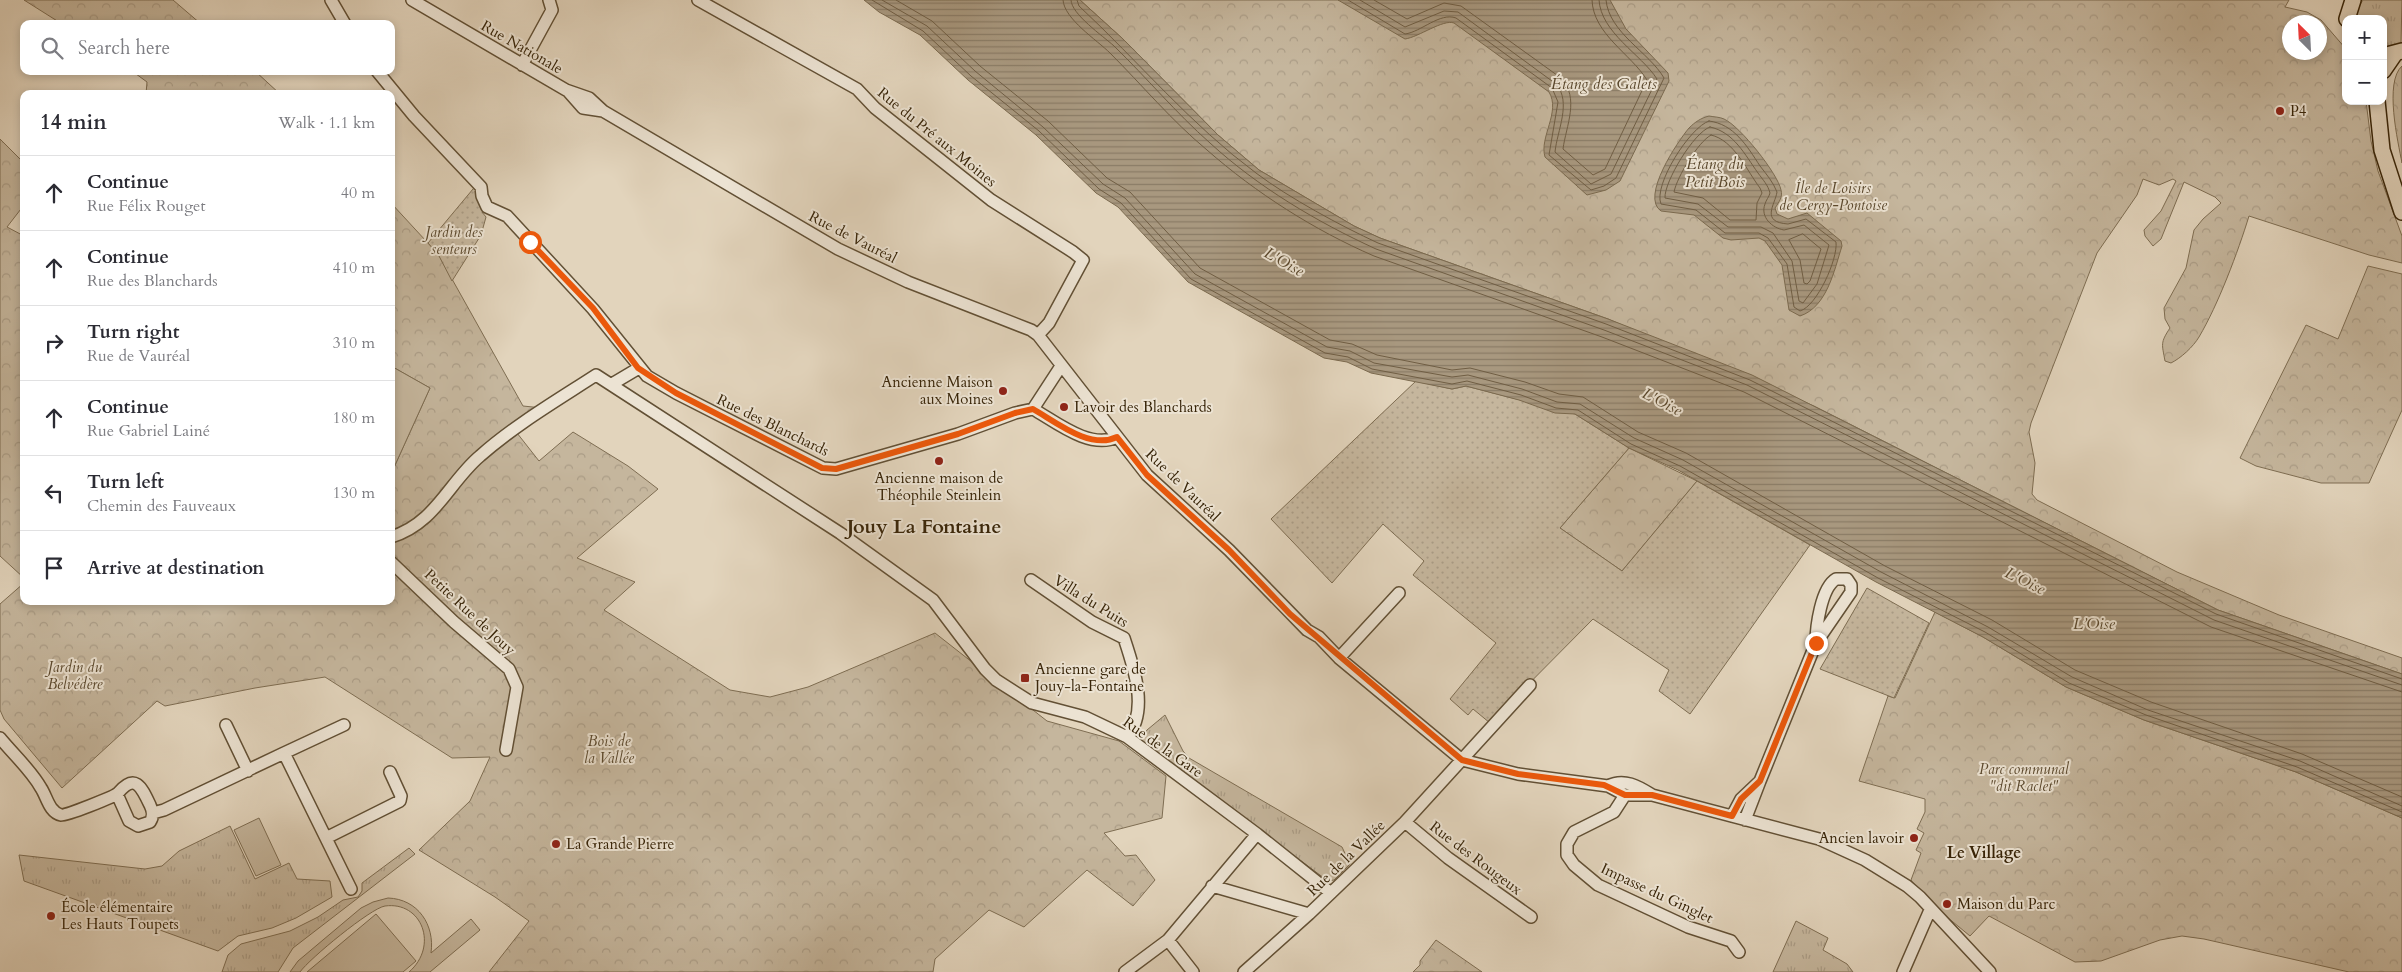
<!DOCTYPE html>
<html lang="en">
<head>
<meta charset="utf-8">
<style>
  :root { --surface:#fff; --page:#f7f7f7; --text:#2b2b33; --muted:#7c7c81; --line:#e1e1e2 }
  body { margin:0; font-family:Cardo,serif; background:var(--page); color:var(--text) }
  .controls { position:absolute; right:15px; top:15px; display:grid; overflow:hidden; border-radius:10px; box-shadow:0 2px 8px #0003 }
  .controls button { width:45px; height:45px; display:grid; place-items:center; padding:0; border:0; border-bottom:1px solid var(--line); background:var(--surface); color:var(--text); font:25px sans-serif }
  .compass { position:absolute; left:2282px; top:15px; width:45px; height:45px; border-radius:50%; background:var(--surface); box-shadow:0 2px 8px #0003; rotate:336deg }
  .stop { position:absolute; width:15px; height:15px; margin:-11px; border:4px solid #ea580c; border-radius:50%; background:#fff }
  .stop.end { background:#ea580c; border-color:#fff; box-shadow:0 1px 5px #0008 }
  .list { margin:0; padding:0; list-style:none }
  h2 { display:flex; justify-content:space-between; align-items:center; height:65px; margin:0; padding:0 20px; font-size:21px }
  h2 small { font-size:16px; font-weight:400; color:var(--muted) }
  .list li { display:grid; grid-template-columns:32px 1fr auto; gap:15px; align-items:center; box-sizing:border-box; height:75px; padding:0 20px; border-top:1px solid var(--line) }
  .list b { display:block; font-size:19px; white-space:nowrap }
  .list p { margin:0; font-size:16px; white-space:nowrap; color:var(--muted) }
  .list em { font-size:16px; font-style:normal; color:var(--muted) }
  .icon { flex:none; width:28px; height:28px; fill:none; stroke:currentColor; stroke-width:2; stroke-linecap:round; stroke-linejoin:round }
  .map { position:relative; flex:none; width:2402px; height:972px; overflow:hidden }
  .search { position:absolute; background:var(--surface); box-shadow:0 2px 8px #0003; left:20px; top:20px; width:375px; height:55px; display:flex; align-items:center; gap:12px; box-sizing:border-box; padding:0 18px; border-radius:10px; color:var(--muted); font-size:19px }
  .panel { position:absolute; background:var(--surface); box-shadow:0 2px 8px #0003; left:20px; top:90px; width:375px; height:515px; border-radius:10px }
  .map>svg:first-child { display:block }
  .grass { fill:url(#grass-tufts); stroke:#7e6d52 }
  .forest { fill:url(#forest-crowns); stroke:#7e6d52; fill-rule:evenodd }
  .garden { fill:url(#garden-dots); stroke:#7e6d52 }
  .pitch { fill:#c5b69d; stroke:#7e6d52 }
  .water { fill:url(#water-rules); stroke:#7b6a4f }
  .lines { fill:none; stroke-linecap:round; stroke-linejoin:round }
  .shore { stroke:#705e44; stroke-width:1 }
  .minor-casing { stroke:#625035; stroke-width:14 }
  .major-casing { stroke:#372408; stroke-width:18 }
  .minor { stroke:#ece3d3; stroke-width:11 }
  .major { stroke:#e2d4bc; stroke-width:15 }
  .route { stroke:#ea580c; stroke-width:6 }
  .poi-dot { fill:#8f2418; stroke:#ece3d3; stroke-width:2 }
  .labels { text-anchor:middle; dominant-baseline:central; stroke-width:4; stroke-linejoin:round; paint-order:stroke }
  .street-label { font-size:15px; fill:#372408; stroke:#ece3d3 }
  .poi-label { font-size:15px; fill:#372408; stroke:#ece3d3; text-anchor:start }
  .park-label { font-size:15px; font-style:italic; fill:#5a482d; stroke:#ece3d3 }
  .water-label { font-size:16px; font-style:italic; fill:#59472c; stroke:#ece3d3 }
  .neighbourhood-label { font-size:16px; font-weight:bold; fill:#372408; stroke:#ece3d3 }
  .district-label { font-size:20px; font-weight:bold; fill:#372408; stroke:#ece3d3 }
</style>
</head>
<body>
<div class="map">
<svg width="2402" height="972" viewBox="0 0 2402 972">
  <defs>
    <pattern id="grass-tufts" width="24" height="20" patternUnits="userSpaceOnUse" patternTransform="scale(1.25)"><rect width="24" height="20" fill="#c5b69d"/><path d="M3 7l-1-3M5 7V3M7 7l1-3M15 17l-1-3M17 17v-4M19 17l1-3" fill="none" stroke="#aa9c86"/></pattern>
    <pattern id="forest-crowns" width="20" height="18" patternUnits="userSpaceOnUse" patternTransform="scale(1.25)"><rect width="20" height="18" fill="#c5b69d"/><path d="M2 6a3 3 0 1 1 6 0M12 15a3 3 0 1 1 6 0" fill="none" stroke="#aa9c86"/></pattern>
    <pattern id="garden-dots" width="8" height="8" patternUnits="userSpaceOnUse" patternTransform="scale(1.25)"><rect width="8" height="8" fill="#c5b69d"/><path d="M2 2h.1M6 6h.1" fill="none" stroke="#aa9c86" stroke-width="1.8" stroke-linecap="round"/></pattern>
    <pattern id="water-rules" width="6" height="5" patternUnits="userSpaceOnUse" patternTransform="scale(1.25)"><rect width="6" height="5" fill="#a8987f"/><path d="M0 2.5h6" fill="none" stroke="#8a7c66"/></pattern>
  </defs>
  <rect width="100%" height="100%" fill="#e2d4bc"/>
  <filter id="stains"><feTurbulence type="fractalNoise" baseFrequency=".004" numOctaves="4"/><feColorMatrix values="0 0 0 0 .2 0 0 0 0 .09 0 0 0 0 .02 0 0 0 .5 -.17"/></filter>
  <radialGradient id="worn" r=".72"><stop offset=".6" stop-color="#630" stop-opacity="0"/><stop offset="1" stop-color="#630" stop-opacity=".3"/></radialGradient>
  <!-- grass -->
  <path class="grass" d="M2363 0H2402L2401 43 2383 49V19H2355L2357 9Z
    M1165 715 1183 751 1189 758 1342 847 1350 864 1334 880 1328 881 1140 741 1147 730Z
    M230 826 255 879 289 863 297 879 330 881 332 897 296 918 272 928 238 936 218 951 24 881 19 855 145 869 162 866 179 851Z
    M409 848 415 854 293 948 278 972H222L228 955 241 944 290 931 318 917 343 900 358 897 362 891V883Z
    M1796 921 1828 938 1823 950 1847 964 1853 972H1773Z"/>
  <!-- forest -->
  <path class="forest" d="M24 0H173L201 24H62Z
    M1080 0H2289L2285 7 2307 12 2321 20 2346 49V101H2366L2371 141 2378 171 2402 236V263L2369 255 2249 216C2238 252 2218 305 2199 337 2193 347 2181 358 2171 363L2165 361C2162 344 2160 343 2170 328L2165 319 2164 308 2186 268 2194 230 2203 219 2221 203 2215 197 2184 182 2161 239 2153 246 2145 236 2144 230 2161 211 2176 181 2173 179 2159 185 2143 179 2137 195 2097 253 2031 423 2029 432 2035 463 2032 494 2037 500 2177 572 2279 615 2402 658V674L2218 610 1814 406 1608 319 1380 238 1354 226 1259 170 1218 135 1123 39ZM2290 22H2320V52H2290Z
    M2402 66V163C2398 142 2384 82 2402 66Z
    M132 71H255L280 94H146L147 82Z
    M0 139 24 163V205L7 227 24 236V578L0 556Z
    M391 203 438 254 523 406 552 409 517 433 539 461 573 432 628 466 658 489 577 558 635 582 604 610 730 690 770 697 808 687 935 633 1047 721 1119 741 1166 776 1162 818 1104 833 1125 856 1136 855 1155 880 1133 906 1087 870 1024 927 989 910 935 959 933 972H489L529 921 495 897 419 850 470 801 490 757 452 758 325 677 255 688 165 706 157 701 62 788 4 719 0 710V604L24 583V601H391V474L430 388 391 366Z
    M2368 266 2402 274V410L2369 483H2321L2256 466 2240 458 2306 325 2338 339Z
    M1629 448 1697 481 1622 571 1560 528Z
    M1935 612 1983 637 2066 687 2144 720 2296 772 2402 818V972H2349L2204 939 2182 936 2160 940 2101 961 2075 962 1989 916 1970 936 1930 903 1911 880 1921 853 1916 850 1924 833 1917 829 1925 812V799L1859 781 1888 696 1895 698Z
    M1436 940 1482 972H1413L1420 965V961Z"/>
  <!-- garden -->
  <path class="garden" d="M478 183 487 207 482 212 486 217 481 235 452 281 438 254 428 243Z
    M1416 381 1452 389 1466 386 1575 414 1629 448 1560 528 1622 571 1697 481 1810 545 1690 714 1659 691 1669 670 1593 619 1490 723 1473 709 1468 715 1450 699 1496 643 1413 575 1424 561 1383 524 1332 583 1271 519Z
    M1867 588 1929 623 1894 698 1820 669Z"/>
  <!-- pitch -->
  <path class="pitch" d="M391 366 430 388 391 474Z
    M259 818 281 865 256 876 234 830Z
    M388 898C418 899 435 925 431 953L471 919 480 930 430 972H409C439 946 422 901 385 906 371 908 309 959 300 972H290L298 961 361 908 373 902Z
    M376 914 416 961 403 972H307Z"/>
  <!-- water -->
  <path class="water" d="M864 0H1080L1123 39 1218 135 1259 170 1354 226 1380 238 1608 319 1752 375 2218 610 2402 674V818L2296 772 2144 720 2066 687 1983 637 1876 582 1678 470 1629 448 1575 414 1555 413 1519 400 1466 386 1452 389 1371 373 1347 362 1324 358 1188 282 1118 207 1096 193 1036 135 968 80 920 35 879 12Z
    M1338 0H1610L1626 29 1668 73 1669 81 1620 181 1606 190 1587 195 1545 157C1539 137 1561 112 1549 92L1454 23C1443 19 1419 37 1405 39Z
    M1709 116C1714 117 1720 117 1724 119 1740 126 1778 174 1781 190 1783 197 1779 202 1775 208L1777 214 1788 219 1807 213 1841 241 1842 246C1834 271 1827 307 1800 316L1789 310 1782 265 1765 241 1759 238 1731 240 1723 238 1694 215 1661 211C1640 197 1678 141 1689 128 1695 122 1701 118 1709 116Z"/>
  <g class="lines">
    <!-- shore -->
    <path class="shore" d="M872 0 923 31 971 76 1039 131 1099 189 1121 203 1191 279 1325 353 1348 357 1372 369 1452 384 1467 381 1521 395 1556 408 1578 410 1631 444 1680 466 1878 578 1985 632 2069 683 2146 715 2297 767 2402 812
      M882 0 927 26 975 71 1043 127 1103 184 1125 198 1195 274 1327 347 1350 351 1374 363 1452 377 1468 375 1522 389 1557 402 1580 404 1634 438 1683 460 1881 572 1988 627 2072 677 2148 710 2300 761 2402 806
      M896 0 932 21 980 66 1048 121 1107 178 1130 192 1200 268 1330 340 1352 344 1377 355 1452 370 1470 368 1525 382 1559 394 1583 397 1638 432 1686 453 1885 566 1992 620 2075 670 2151 702 2302 754 2402 797
      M1063 0C1064 19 1097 40 1110 53 1142 85 1172 121 1207 150 1256 193 1314 230 1374 256L1602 337 1744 392 2211 627 2402 692
      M1071 0C1071 14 1103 36 1114 46 1147 78 1176 113 1210 143 1258 187 1317 222 1376 249L1604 330 1747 385 2214 620 2402 685
      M1077 0 1079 6C1138 61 1191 125 1256 173 1289 198 1341 226 1378 243L1606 324 1750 380 2216 614 2402 679
      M1348 0 1405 34C1421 32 1440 12 1456 18L1552 88 1558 102 1549 155 1591 190 1604 186 1616 178 1664 78C1649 52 1609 33 1606 0
      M1360 0 1405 27 1444 11 1458 12 1556 84C1572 102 1557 131 1555 152L1591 184 1611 174 1657 79C1641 54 1601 33 1599 0
      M1374 0 1407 19 1444 3 1461 6 1561 78C1580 98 1566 126 1563 149L1593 175 1605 169 1647 80C1631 54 1593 34 1592 0
      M1709 121C1734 124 1747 146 1760 166 1767 175 1773 182 1777 192 1775 205 1760 222 1788 224L1806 219 1836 242C1838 259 1817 306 1800 311L1794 307 1787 264 1768 238 1759 233H1725L1696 210 1661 204C1653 185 1690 127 1709 121Z
      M1710 127C1734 132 1745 155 1758 173 1763 180 1768 185 1770 193 1769 197 1766 200 1765 204 1760 217 1772 228 1784 230L1804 225 1829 245 1817 284 1803 303 1799 301 1792 261 1773 233 1761 227H1728L1698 204 1665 198C1664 182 1694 132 1710 127Z
      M1711 135C1734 140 1747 171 1760 188L1762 193 1757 203 1756 220H1730L1703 198 1674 192C1677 177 1698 142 1711 135Z
      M1803 234 1821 249 1810 281 1807 284 1804 283 1800 260 1789 240Z"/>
    <defs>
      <path id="minor" d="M331 0 345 24
        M412 0 566 90 589 98 603 111 838 249 908 282 1031 330 1038 335 1147 475 1229 550 1307 630 1319 637 1339 658 1462 760 1518 774 1608 786 1625 795H1652L1819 839 1865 860 1907 886 1920 897 1990 972
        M698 0 857 89 875 108 991 200 1073 252 1083 260 1049 323 1038 335
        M522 65 552 10 549 0
        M377 71 414 116 481 187 482 196 487 207 507 216 593 309 647 376 676 393 823 468 836 469 958 434 1015 413 1033 409 1061 366
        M568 91 583 108 603 111
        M612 384 639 368
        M1033 409C1056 422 1090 450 1117 437
        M391 537C435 524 449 482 480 456 515 425 556 401 596 375L840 533 933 600 985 669 996 680 1032 703 1085 717 1127 737 1257 834 1331 893
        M391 562 454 622 509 669 517 687 506 750
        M1031 580 1092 622 1124 638C1134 668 1149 711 1127 737
        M1339 658 1399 593
        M226 725 248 771
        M0 738C13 754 31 770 41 788 47 797 49 812 61 815 65 816 114 797 118 793 135 773 141 786 150 805 153 811 154 816 150 822L138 826 129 821 117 794
        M284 753 344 725
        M1760 781 1816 643 1851 592V585L1847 579H1836C1821 588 1816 627 1816 643
        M1608 786C1624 778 1638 786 1652 795
        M1625 795 1614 812 1574 832 1567 844V855L1574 865 1598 885 1688 927 1731 941 1739 952
        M153 813 164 810 284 753 351 889
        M1732 816 1741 799 1760 781 1745 820
        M1405 822 1448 858 1531 917
        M326 838 400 801 401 796 390 772
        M1212 886 1309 914
        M1168 940 1193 972
        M1125 972 1168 940 1257 834
        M1244 972 1309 914 1405 822 1530 685
        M1903 972 1930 910"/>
      <path id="major" d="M2347 19 2353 0
        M2383 56 2402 51
        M2383 71 2394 55
        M2377 101 2382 150 2402 212"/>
    </defs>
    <!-- minor casing -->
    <use href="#minor" class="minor-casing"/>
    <!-- major casing -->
    <use href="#major" class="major-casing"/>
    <!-- minor -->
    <use href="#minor" class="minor"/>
    <!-- major -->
    <use href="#major" class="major"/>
  </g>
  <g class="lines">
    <!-- route -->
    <path class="route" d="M530 242 593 308 638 368 676 393 822 468 836 469 958 434 1015 413 1033 409C1056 422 1090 450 1117 437L1147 475 1229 550 1290 614 1462 760 1518 774 1604 785 1625 795H1652L1732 816 1741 799 1760 781 1816 643"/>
  </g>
  <!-- markers -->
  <g class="poi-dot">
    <circle cx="2280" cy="111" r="5"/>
    <circle cx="1003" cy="391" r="5"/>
    <circle cx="1064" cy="407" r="5"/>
    <circle cx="939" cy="461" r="5"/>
    <rect x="1020" y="673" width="10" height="10" rx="2.5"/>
    <circle cx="1914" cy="838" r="5"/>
    <circle cx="556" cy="844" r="5"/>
    <circle cx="1947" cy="904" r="5"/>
    <circle cx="51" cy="916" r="5"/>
  </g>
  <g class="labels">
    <!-- street labels -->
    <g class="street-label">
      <text transform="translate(522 47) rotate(30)">Rue Nationale</text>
      <text transform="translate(937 137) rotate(39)">Rue du Pré aux Moines</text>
      <text transform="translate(853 237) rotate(27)">Rue de Vauréal</text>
      <text transform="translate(773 425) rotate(26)">Rue des Blanchards</text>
      <text transform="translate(1183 485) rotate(44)">Rue de Vauréal</text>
      <text transform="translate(1091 601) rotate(32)">Villa du Puits</text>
      <text transform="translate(470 612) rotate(43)">Petite Rue de Jouy</text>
      <text transform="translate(1163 747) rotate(35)">Rue de la Gare</text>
      <text transform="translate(1346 858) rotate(-44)">Rue de la Vallée</text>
      <text transform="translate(1476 858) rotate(37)">Rue des Rougeux</text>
      <text transform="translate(1657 893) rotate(25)">Impasse du Ginglet</text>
    </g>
    <!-- poi labels -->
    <g class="poi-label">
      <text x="2290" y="111">P4</text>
      <text x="993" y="382" text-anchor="end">Ancienne Maison<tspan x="993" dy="17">aux Moines</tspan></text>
      <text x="1074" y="407">Lavoir des Blanchards</text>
      <text x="939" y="478" text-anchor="middle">Ancienne maison de<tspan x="939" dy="17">Théophile Steinlein</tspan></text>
      <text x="1035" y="669">Ancienne gare de<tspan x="1035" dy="17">Jouy-la-Fontaine</tspan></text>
      <text x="1904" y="838" text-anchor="end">Ancien lavoir</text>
      <text x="566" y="844">La Grande Pierre</text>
      <text x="1957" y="904">Maison du Parc</text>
      <text x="61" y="907">École élémentaire<tspan x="61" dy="17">Les Hauts Toupets</tspan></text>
    </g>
    <!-- park labels -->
    <g class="park-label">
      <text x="1833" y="188">Île de Loisirs<tspan x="1833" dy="17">de Cergy-Pontoise</tspan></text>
      <text x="454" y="232">Jardin des<tspan x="454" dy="17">senteurs</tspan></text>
      <text x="75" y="667">Jardin du<tspan x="75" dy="17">Belvédère</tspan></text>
      <text x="609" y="741">Bois de<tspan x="609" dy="17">la Vallée</tspan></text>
      <text x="2024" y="769">Parc communal<tspan x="2024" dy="17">"dit Raclet"</tspan></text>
    </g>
    <!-- water labels -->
    <g class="water-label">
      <text x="1604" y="84">Étang des Galets</text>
      <text x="1715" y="164">Étang du<tspan x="1715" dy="18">Petit Bois</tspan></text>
      <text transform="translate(1284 262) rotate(29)">L'Oise</text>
      <text transform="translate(1662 402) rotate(27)">L'Oise</text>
      <text transform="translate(2025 581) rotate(26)">L'Oise</text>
      <text x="2094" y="624">L’Oise</text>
    </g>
    <!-- neighbourhood labels -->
    <g class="neighbourhood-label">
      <text x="1984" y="853">Le Village</text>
    </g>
    <!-- district labels -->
    <g class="district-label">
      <text x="924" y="526">Jouy La Fontaine</text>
    </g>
  </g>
  <rect width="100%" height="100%" filter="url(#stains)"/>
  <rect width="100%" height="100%" fill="url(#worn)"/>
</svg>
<div class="controls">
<button>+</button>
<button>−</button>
</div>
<svg class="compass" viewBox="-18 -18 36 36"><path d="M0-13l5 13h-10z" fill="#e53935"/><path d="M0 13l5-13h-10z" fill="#7c7c81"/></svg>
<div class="stop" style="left:530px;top:242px"></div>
<div class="stop end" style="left:1816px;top:643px"></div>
<div class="search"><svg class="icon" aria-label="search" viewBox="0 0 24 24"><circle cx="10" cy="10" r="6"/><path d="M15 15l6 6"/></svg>Search here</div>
<section class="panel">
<h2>14 min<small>Walk · 1.1 km</small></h2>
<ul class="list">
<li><svg class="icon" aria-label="ahead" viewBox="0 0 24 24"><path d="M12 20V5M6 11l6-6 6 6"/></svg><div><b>Continue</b><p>Rue Félix Rouget</p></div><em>40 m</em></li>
<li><svg class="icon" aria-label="ahead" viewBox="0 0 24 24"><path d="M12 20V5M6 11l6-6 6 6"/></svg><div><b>Continue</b><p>Rue des Blanchards</p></div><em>410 m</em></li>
<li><svg class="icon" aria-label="right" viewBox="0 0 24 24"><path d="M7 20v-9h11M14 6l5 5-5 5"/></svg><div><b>Turn right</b><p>Rue de Vauréal</p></div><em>310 m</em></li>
<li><svg class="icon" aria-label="ahead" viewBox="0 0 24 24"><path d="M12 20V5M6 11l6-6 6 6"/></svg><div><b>Continue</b><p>Rue Gabriel Lainé</p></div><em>180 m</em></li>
<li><svg class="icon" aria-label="left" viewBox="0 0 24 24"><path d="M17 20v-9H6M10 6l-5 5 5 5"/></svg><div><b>Turn left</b><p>Chemin des Fauveaux</p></div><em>130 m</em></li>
<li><svg class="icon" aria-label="arrive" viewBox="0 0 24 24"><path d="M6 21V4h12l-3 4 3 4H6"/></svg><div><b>Arrive at destination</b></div></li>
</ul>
</section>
</div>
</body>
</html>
